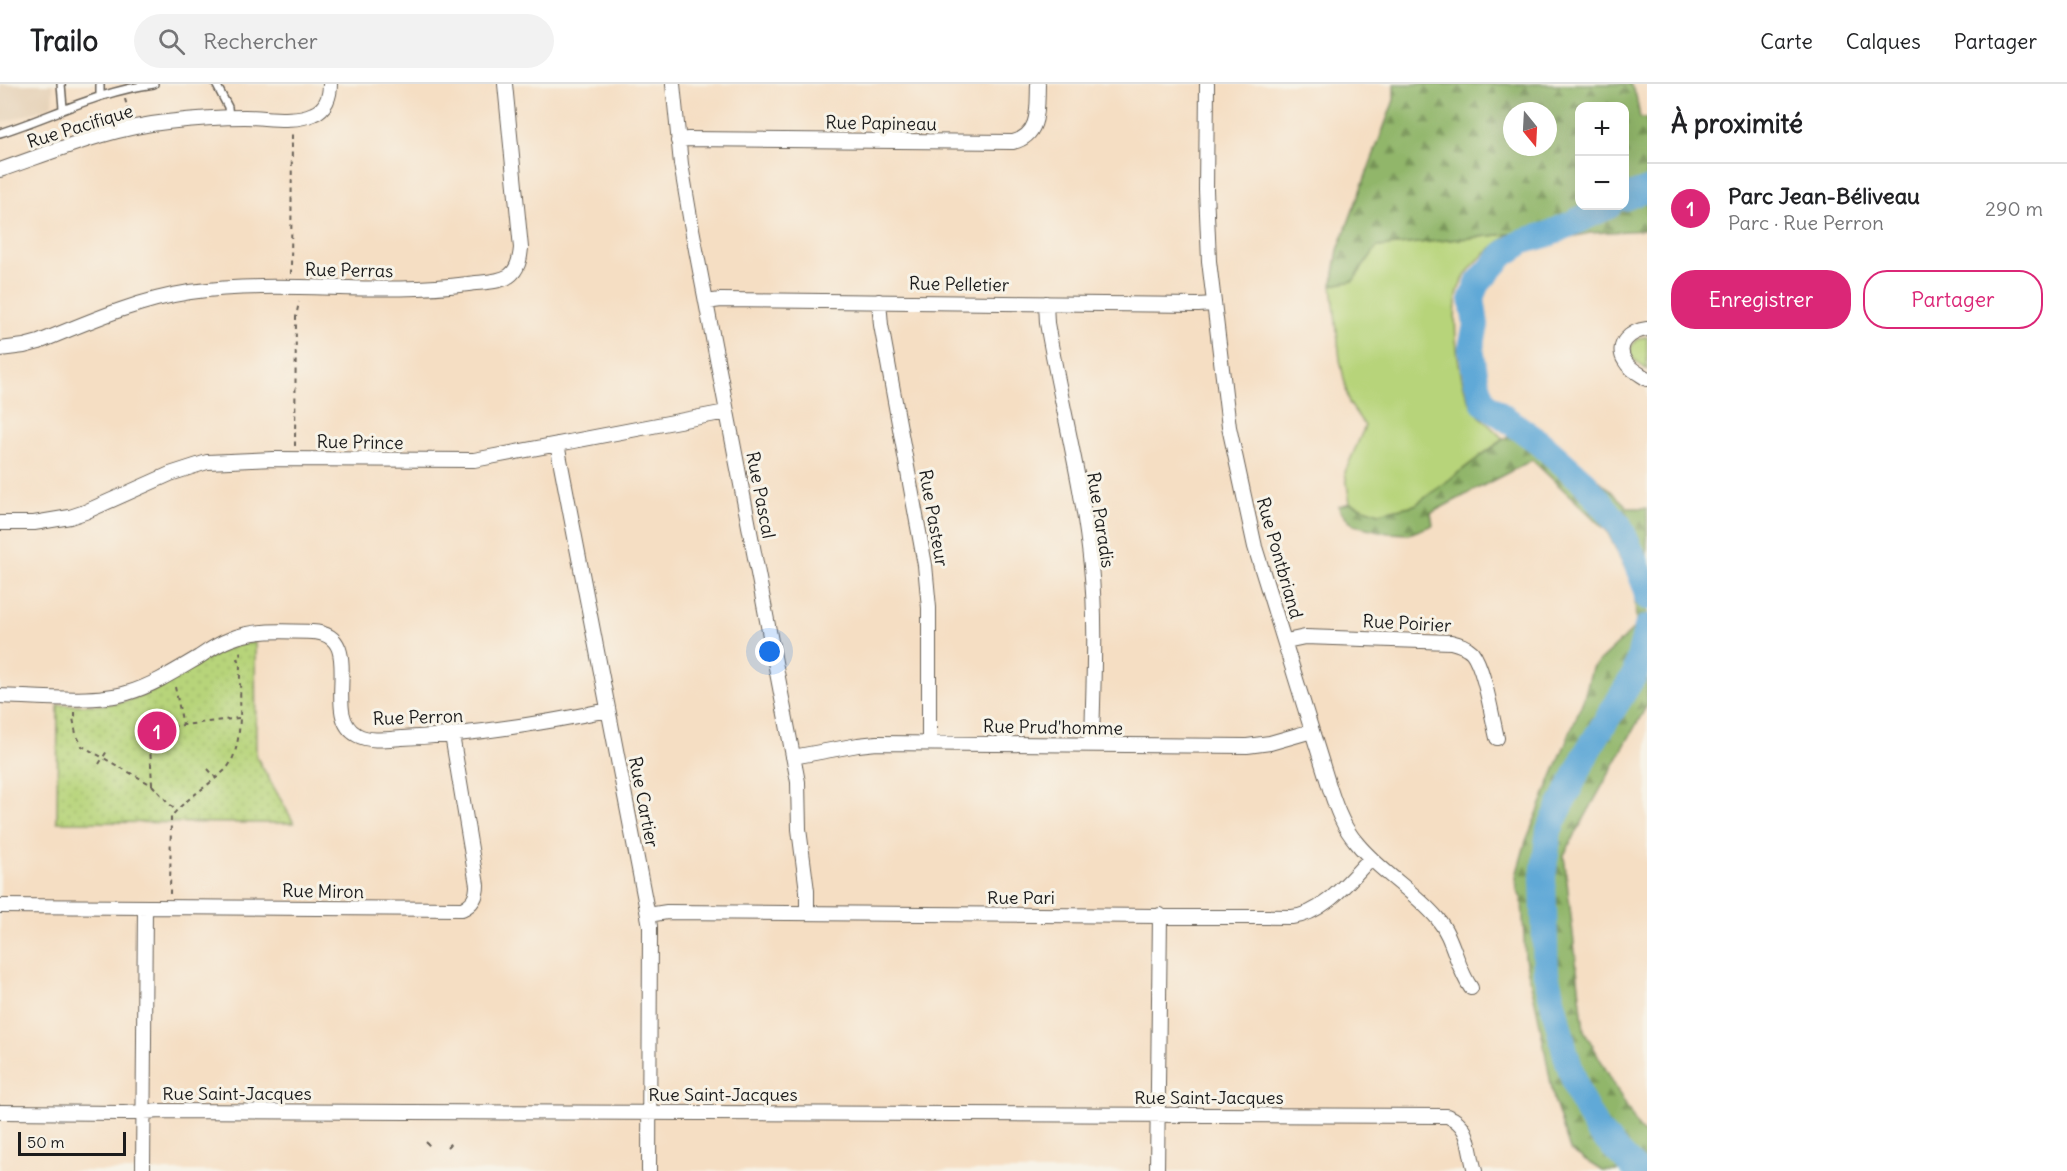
<!DOCTYPE html>
<html lang="fr">
<head>
<meta charset="utf-8">
<style>
  :root { --surface:#fff; --page:#f2f2f2; --text:#202124; --muted:#757577; --line:#e0e0e0; --accent:#db2777 }
  body { margin:0; font-family:Delius,sans-serif; background:var(--page); color:var(--text) }
  .controls { position:absolute; right:18px; top:18px; display:grid; overflow:hidden; border-radius:12px; box-shadow:0 6px 24px #0002 }
  .controls button { width:54px; height:54px; display:grid; place-items:center; padding:0; border:0; border-bottom:2px solid var(--line); background:var(--surface); color:var(--text); font:30px sans-serif }
  .compass { position:absolute; left:1503px; top:18px; width:54px; height:54px; border-radius:50%; background:var(--surface); box-shadow:0 6px 24px #0002; rotate:162deg }
  .scale { position:absolute; left:18px; bottom:15px; width:108px; box-sizing:border-box; padding-left:6px; border:3px solid #1c1c1c; border-top:0; font-size:16px; line-height:21px; white-space:nowrap; color:#1c1c1c; -webkit-text-stroke:4px #f7f3e8; paint-order:stroke }
  .you { position:absolute; left:770px; top:568px; width:21px; height:21px; margin:-15px; border:4px solid #fff; border-radius:50%; background:#1a73e8; box-shadow:0 0 0 9px #1a73e833 }
  .badge { display:grid; place-items:center; width:39px; height:39px; border-radius:50%; background:var(--accent); color:#fff; font-size:20px; font-weight:700 }
  .pin { position:absolute; translate:-50% -50%; border:3px solid #fff; box-shadow:0 2px 6px #0006 }
  .list { margin:0; padding:0; list-style:none }
  h2 { display:flex; justify-content:space-between; align-items:center; height:78px; margin:0; padding:0 24px; font-size:26px }
  h2 small { font-size:20px; font-weight:400; color:var(--muted) }
  .list li { display:grid; grid-template-columns:39px 1fr auto; gap:18px; align-items:center; box-sizing:border-box; height:90px; padding:0 24px; border-top:2px solid var(--line) }
  .list b { display:block; font-size:22px; white-space:nowrap }
  .list p { margin:0; font-size:20px; white-space:nowrap; color:var(--muted) }
  .list em { font-size:20px; font-style:normal; color:var(--muted) }
  .actions { display:flex; gap:12px; padding:18px 24px }
  .actions a { flex:1; padding:14px 0; border:2px solid var(--accent); border-radius:24px; text-align:center; font-size:21px; color:var(--accent) }
  .actions .main { background:var(--accent); color:#fff }
  .icon { flex:none; width:33px; height:33px; fill:none; stroke:currentColor; stroke-width:2; stroke-linecap:round; stroke-linejoin:round }
  .map { position:relative; flex:none; width:1647px; height:1087px; overflow:hidden }
  header { display:flex; align-items:center; gap:36px; box-sizing:border-box; height:84px; padding:0 30px; background:var(--surface); border-bottom:2px solid var(--line) }
  header strong { font-size:28px }
  nav { display:flex; gap:33px; margin-inline-start:auto; font-size:21px }
  .search { width:420px; height:54px; background:var(--page); display:flex; align-items:center; gap:15px; box-sizing:border-box; padding:0 21px; border-radius:33px; color:var(--muted); font-size:22px }
  main { display:flex }
  aside { flex:1; background:var(--surface) }
  .map>svg:first-child { display:block }
  .built { fill:#e5d0b5 }
  .grass { fill:#b7d47a; stroke:#6a784b; stroke-width:1.5 }
  .forest { fill:url(#forest-firs); stroke:#566943; stroke-width:1.5; fill-rule:evenodd }
  .park { fill:url(#park-dots); stroke:#6a784b; stroke-width:1.5 }
  .lines { fill:none; stroke-linecap:round; stroke-linejoin:round }
  .river { stroke:#60a9d7; stroke-width:26 }
  .lane-casing { stroke:#686056; stroke-width:10 }
  .street-casing { stroke:#686056; stroke-width:16 }
  .path { stroke:#686056; stroke-width:2; stroke-dasharray:4.5 4.5; stroke-linecap:butt }
  .lane { stroke:#fff; stroke-width:7 }
  .street { stroke:#fff; stroke-width:14 }
  .labels { text-anchor:middle; dominant-baseline:central; stroke-width:6; stroke-linejoin:round; paint-order:stroke }
  .street-label { font-size:18px; fill:#1c1c1c; stroke:#f7f3e8 }
</style>
</head>
<body>
<header>
<strong>Trailo</strong>
<div class="search"><svg class="icon" aria-label="search" viewBox="0 0 24 24"><circle cx="10" cy="10" r="6"/><path d="M15 15l6 6"/></svg>Rechercher</div>
<nav><a>Carte</a><a>Calques</a><a>Partager</a></nav>
</header>
<main>
<div class="map">
<svg width="1647" height="1087" viewBox="0 0 1647 1087">
  <defs>
    <pattern id="forest-firs" width="22" height="20" patternUnits="userSpaceOnUse" patternTransform="scale(1.5)"><rect width="22" height="20" fill="#91b66a"/><path d="M5 1l3.5 6h-7zM16 11l3.5 6h-7z" fill="#769356"/></pattern>
    <pattern id="park-dots" width="8" height="8" patternUnits="userSpaceOnUse" patternTransform="scale(1.5)"><rect width="8" height="8" fill="#b7d47a"/><path d="M2 2h.1M6 6h.1" fill="none" stroke="#9db569" stroke-width="1.8" stroke-linecap="round"/></pattern>
  </defs>
  <rect width="100%" height="100%" fill="#f7f3e8"/>
  <filter id="ink" filterUnits="userSpaceOnUse"><feTurbulence type="fractalNoise" baseFrequency=".0167" numOctaves="2"/><feDisplacementMap in="SourceGraphic" scale="12" xChannelSelector="R" yChannelSelector="G"/><feConvolveMatrix kernelMatrix="1 2 1 2 8 2 1 2 1" color-interpolation-filters="sRGB"/></filter>
  <filter id="wash" filterUnits="userSpaceOnUse"><feTurbulence type="fractalNoise" baseFrequency=".008" numOctaves="4" result="noise"/><feDisplacementMap in="SourceGraphic" scale="24" xChannelSelector="R" yChannelSelector="G"/><feGaussianBlur stdDeviation="1.35" result="paint"/><feColorMatrix in="noise" values="0 0 0 0 0 0 0 0 0 0 0 0 0 0 0 0 0 1.4 0 .05"/><feComposite in="paint" operator="in"/></filter>
  <g filter="url(#wash)">
    <rect width="100%" height="100%" fill="#f5dec3"/>
    <!-- built -->
    <path class="built" d="M0 0H53L52 20 48 24 0 39Z"/>
    <!-- grass -->
    <path class="grass" d="M1509 150C1491 165 1468 180 1459 204 1450 229 1458 303 1474 325 1482 336 1494 345 1503 355L1415 421 1379 429 1350 419 1345 388 1365 342 1349 319 1340 276 1332 201 1353 196 1376 163Z
      M1647 253V286L1631 273C1629 261 1635 253 1647 253Z"/>
    <!-- forest -->
    <path class="forest" d="M1394 0H1630L1636 11 1640 34H1647V146L1590 149 1560 155 1509 150 1377 163 1353 197 1332 201 1338 166 1394 16ZM1580 22H1624V122H1580ZM1512 27H1548V63H1512Z
      M1524 340 1583 381 1629 424H1647V621L1564 771 1584 946 1638 1043 1647 1054V1087H1603L1570 1066 1554 1016 1538 930 1525 875 1522 815 1517 807 1516 792 1526 757 1584 614 1592 584 1636 543 1635 505 1607 447 1532 376 1431 429 1433 441 1409 450 1388 449 1354 441 1340 427 1339 422 1350 419 1379 429 1415 421Z"/>
    <!-- park -->
    <path class="park" d="M255 558 256 672 294 739 57 738 58 621C86 621 115 623 141 612 180 596 213 562 255 558Z"/>
    <g class="lines">
      <!-- river -->
      <path class="river" d="M1624 114 1647 106
        M1609 122 1549 150 1524 157 1504 170 1478 199 1472 214 1476 241 1471 264 1476 295 1484 319 1539 358 1585 399 1619 441 1635 476 1646 504 1647 513
        M1637 1087 1597 1046 1580 1014 1566 971 1546 890 1543 793 1549 746 1588 666 1635 590 1647 543"/>
    </g>
  </g>
  <g filter="url(#ink)">
    <g class="lines">
      <defs>
        <path id="lane" d="M61 0 63 24
          M216 0 228 23 229 34
          M100 12V0
          M0 49C51 33 99 7 154 0"/>
        <path id="street" d="M673 0 681 80 692 145 798 698 799 745 807 807V829
          M1207 0 1206 106 1209 177 1229 343 1255 463 1330 705C1336 724 1343 743 1356 758 1379 787 1413 806 1437 834 1454 854 1456 883 1471 904
          M678 57 687 55 1013 58C1041 51 1037 24 1038 0
          M0 86C55 67 109 44 167 38 193 35 219 33 245 33 267 33 293 39 313 30 326 25 330 12 330 0
          M879 217 881 241 925 481 929 524V659
          M706 218 721 216 1198 221 1213 220
          M1046 219 1047 239C1061 320 1083 401 1091 482 1097 541 1093 602 1092 661
          M1647 245C1631 247 1614 260 1625 277 1629 285 1640 290 1647 295
          M0 265 24 262 39 258C88 238 137 216 190 208 283 195 376 212 468 200 480 198 498 199 509 192 518 186 520 175 521 164L505 0
          M557 360 650 842 649 1087
          M0 439H34L70 433 85 428 170 390 207 378 273 375 474 376 726 328
          M1286 557 1305 553 1451 558C1459 560 1466 562 1472 568 1484 583 1492 633 1497 654
          M0 612C35 613 94 619 127 609 152 602 177 586 199 573 209 566 220 559 231 555 255 545 286 547 312 548 369 550 319 631 357 651 370 658 388 655 402 654 472 651 540 640 608 626
          M793 673 858 661 877 659 1247 662 1270 659 1312 647
          M0 822 462 825C473 820 477 813 477 801L452 651
          M648 831 667 828 1292 833C1324 830 1349 796 1371 774
          M0 1028 124 1029 162 1027 1447 1032C1472 1041 1468 1066 1475 1087
          M143 1087 145 823
          M1157 1087 1160 831"/>
      </defs>
      <!-- lane casing -->
      <use href="#lane" class="lane-casing"/>
      <!-- street casing -->
      <use href="#street" class="street-casing"/>
      <!-- path -->
      <path class="path" d="M125 15 129 30
        M291 190 292 49
        M295 362 296 233 299 218
        M175 603 183 641
        M75 628V633L73 634 76 650 82 662 152 701 176 727
        M99 680 107 667
        M208 685 216 694
        M152 701 150 661 157 646 168 643 239 634
        M170 810 171 733C185 715 207 703 224 687 246 667 239 608 240 579L237 575 241 574 240 567
        M426 1058 431 1063
        M447 1063 451 1059"/>
      <!-- lane -->
      <use href="#lane" class="lane"/>
      <!-- street -->
      <use href="#street" class="street"/>
    </g>
  </g>
  <g class="labels">
    <!-- street labels -->
    <g class="street-label">
      <text transform="translate(881 39) rotate(1)">Rue Papineau</text>
      <text transform="translate(80 42) rotate(-17)">Rue Pacifique</text>
      <text transform="translate(349 186) rotate(1)">Rue Perras</text>
      <text transform="translate(959 200) rotate(1)">Rue Pelletier</text>
      <text transform="translate(360 358) rotate(1)">Rue Prince</text>
      <text transform="translate(761 411) rotate(79)">Rue Pascal</text>
      <text transform="translate(934 434) rotate(80)">Rue Pasteur</text>
      <text transform="translate(1101 436) rotate(81)">Rue Paradis</text>
      <text transform="translate(1280 474) rotate(74)">Rue Pontbriand</text>
      <text transform="translate(1407 539) rotate(3)">Rue Poirier</text>
      <text transform="translate(418 633) rotate(-2)">Rue Perron</text>
      <text transform="translate(1053 643) rotate(1)">Rue Prud'homme</text>
      <text transform="translate(644 718) rotate(79)">Rue Cartier</text>
      <text transform="translate(323 807) rotate(1)">Rue Miron</text>
      <text x="1021" y="813">Rue Pari</text>
      <text x="237" y="1009">Rue Saint-Jacques</text>
      <text x="723" y="1010">Rue Saint-Jacques</text>
      <text x="1209" y="1013">Rue Saint-Jacques</text>
    </g>
  </g>
</svg>
<div class="controls">
<button>+</button>
<button>−</button>
</div>
<svg class="compass" viewBox="-18 -18 36 36"><path d="M0-13l5 13h-10z" fill="#e53935"/><path d="M0 13l5-13h-10z" fill="#757577"/></svg>
<div class="scale">50 m</div>
<div class="you"></div>
<div class="pin badge" style="left:157px;top:647px">1</div>
</div>
<aside>
<h2>À proximité<small></small></h2>
<ul class="list">
<li><span class="badge">1</span><div><b>Parc Jean-Béliveau</b><p>Parc · Rue Perron</p></div><em>290 m</em></li>
</ul>
<div class="actions"><a class="main">Enregistrer</a><a>Partager</a></div>
</aside>
</main>
</body>
</html>
